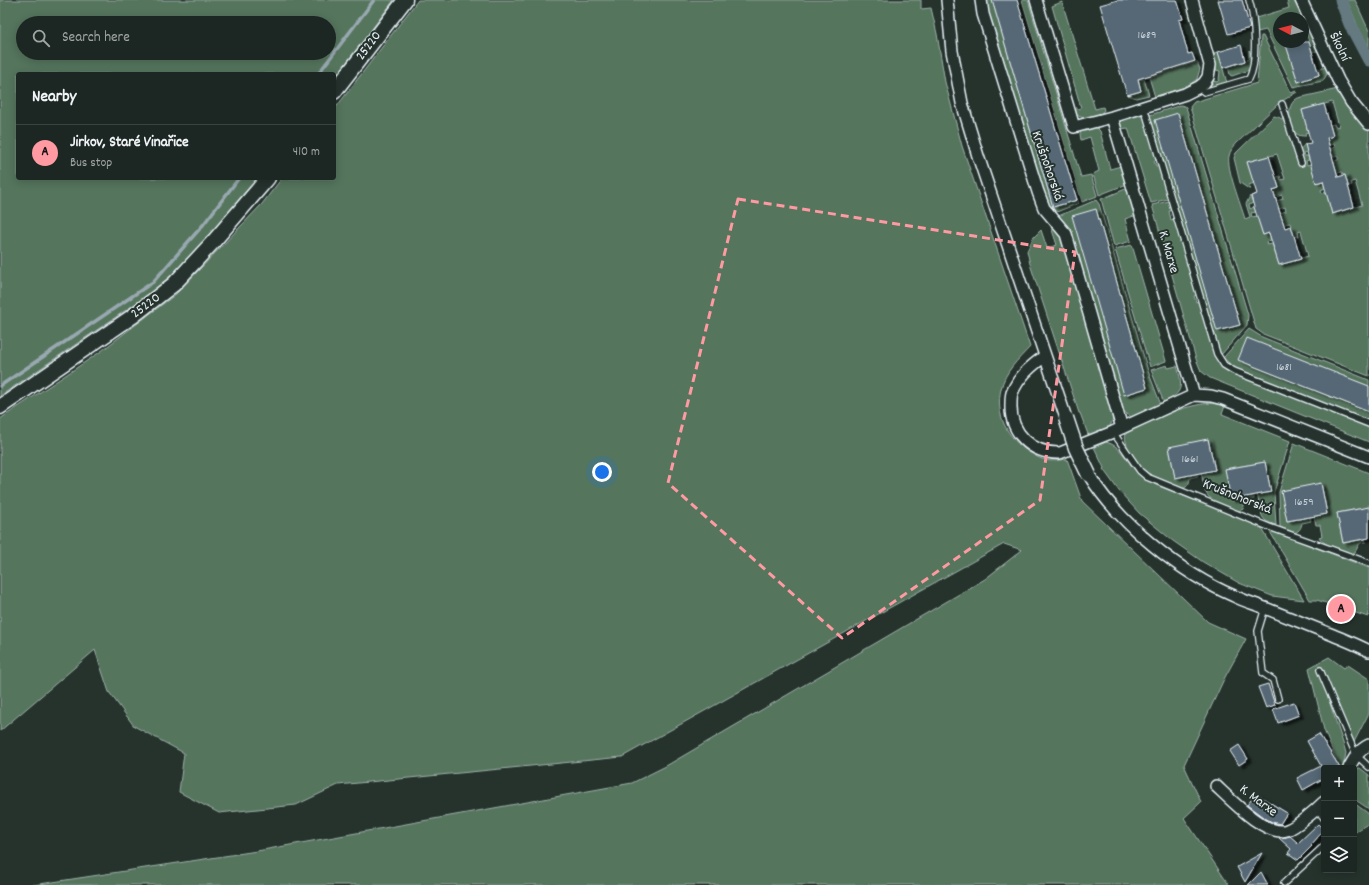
<!DOCTYPE html>
<html lang="en">
<head>
<meta charset="utf-8">
<style>
  :root { --surface:#1c2622; --page:#252e2a; --text:#f1f3f6; --muted:#a0a5a5; --line:#3a4340; --accent:#ff9aa2 }
  body { margin:0; font-family:Dekko,sans-serif; background:var(--page); color:var(--text) }
  .controls { position:absolute; right:12px; bottom:12px; display:grid; overflow:hidden; border-radius:4px; box-shadow:0 2px 10px #0003 }
  .controls button { width:36px; height:36px; display:grid; place-items:center; padding:0; border:0; border-bottom:1px solid var(--line); background:var(--surface); color:var(--text); font:20px sans-serif }
  .compass { position:absolute; left:1273px; top:12px; width:36px; height:36px; border-radius:50%; background:var(--surface); box-shadow:0 2px 10px #0003; rotate:277deg }
  .you { position:absolute; left:602px; top:472px; width:14px; height:14px; margin:-10px; border:3px solid #fff; border-radius:50%; background:#1a73e8; box-shadow:0 0 0 6px #1a73e833 }
  .badge { display:grid; place-items:center; width:26px; height:26px; border-radius:50%; background:var(--accent); color:#111; font-size:13px; font-weight:700 }
  .pin { position:absolute; translate:-50% -50%; border:2px solid #fff; box-shadow:0 1px 4px #0006 }
  .list { margin:0; padding:0; list-style:none }
  h2 { display:flex; justify-content:space-between; align-items:center; height:52px; margin:0; padding:0 16px; font-size:17px }
  h2 small { font-size:13px; font-weight:400; color:var(--muted) }
  .list li { display:grid; grid-template-columns:26px 1fr auto; gap:12px; align-items:center; box-sizing:border-box; height:56px; padding:0 16px; border-top:1px solid var(--line) }
  .list b { display:block; font-size:15px; white-space:nowrap }
  .list p { margin:0; font-size:13px; white-space:nowrap; color:var(--muted) }
  .list em { font-size:13px; font-style:normal; color:var(--muted) }
  .icon { flex:none; width:22px; height:22px; fill:none; stroke:currentColor; stroke-width:2; stroke-linecap:round; stroke-linejoin:round }
  .map { position:relative; flex:none; width:1369px; height:885px; overflow:hidden }
  .search { position:absolute; background:var(--surface); box-shadow:0 2px 10px #0003; left:16px; top:16px; width:320px; height:44px; display:flex; align-items:center; gap:10px; box-sizing:border-box; padding:0 14px; border-radius:22px; color:var(--muted); font-size:15px }
  .panel { position:absolute; background:var(--surface); box-shadow:0 2px 10px #0003; left:16px; top:72px; width:320px; height:108px; border-radius:4px }
  .map>svg:first-child { display:block }
  .green { fill:#55745d; stroke:#9eb2aa; fill-rule:evenodd }
  .lines { fill:none; stroke-linecap:round; stroke-linejoin:round }
  .stream { stroke:#99a9b1; stroke-width:3.5 }
  .canal { stroke:#657981; stroke-width:13 }
  .building { fill:#576874; stroke:#e8f1f8; filter:url(#shadow) }
  .service-casing { stroke:#e8f1f8; stroke-width:8 }
  .minor-casing { stroke:#e8f1f8; stroke-width:14 }
  .tertiary-casing { stroke:#e8f1f8; stroke-width:17 }
  .service { stroke:#26332d; stroke-width:5.5 }
  .minor { stroke:#26332d; stroke-width:11 }
  .tertiary { stroke:#26332d; stroke-width:14 }
  .tertiary-bridge-casing { stroke:#e8f1f8; stroke-width:17; stroke-linecap:butt }
  .tertiary-bridge { stroke:#26332d; stroke-width:14 }
  .marked { fill:none; stroke:#ff9aa2; stroke-width:3; stroke-dasharray:8 5; stroke-linejoin:round }
  .labels { text-anchor:middle; dominant-baseline:central; stroke-width:4; stroke-linejoin:round; paint-order:stroke }
  .number-label { font-size:12px; fill:#c4cfd7 }
  .street-label { font-size:14px; fill:#e8f1f8; stroke:#26332d }
</style>
</head>
<body>
<div class="map">
<svg width="1369" height="885" viewBox="0 0 1369 885">
  <defs>
    <filter id="shadow"><feDropShadow dx="4.5" dy="2.5" stdDeviation="1" flood-color="#0009"/></filter>
  </defs>
  <rect width="100%" height="100%" fill="#26332d"/>
  <filter id="ink" filterUnits="userSpaceOnUse"><feTurbulence type="fractalNoise" baseFrequency=".025" numOctaves="2"/><feDisplacementMap in="SourceGraphic" scale="8" xChannelSelector="R" yChannelSelector="G"/><feConvolveMatrix kernelMatrix="1 2 1 2 8 2 1 2 1" color-interpolation-filters="sRGB"/></filter>
  <g filter="url(#ink)">
    <!-- green -->
    <path class="green" d="M0 0H394L334 79V74H18V178H259L251 188 176 271 148 295 0 396ZM23 23H329V53H23Z
      M418 0H921V9L931 8 937 34 945 82 962 146 1030 347C1018 360 1005 371 1001 389 995 415 1007 438 1029 452 1034 455 1040 459 1045 460 1052 462 1060 460 1067 459L1082 501 1208 622 1246 639 1224 679 1184 765 1201 802 1184 818 1229 885H33L257 851 632 783 666 766 985 579 1022 550 1004 544 622 757 338 785 296 805 219 813 179 792 184 753 134 726 109 692 95 650 0 731V419L100 352 176 294 262 204 282 178H334V110Z
      M986 0H992L1053 207 1076 200 1077 198 1079 203 1054 213 1047 205 1031 158 986 4Z
      M1022 0H1028L1081 177 1091 175 1097 196 1082 202Z
      M1287 0H1297L1318 48 1317 51 1312 52 1306 32 1303 33V18H1279V42H1285L1298 82 1320 75 1318 69 1327 67V74L1323 81 1293 87 1266 30 1257 32 1256 18 1289 8Z
      M1347 0H1355L1369 31V47L1358 27Z
      M1062 2 1095 109 1103 107 1104 110 1102 113C1089 117 1081 122 1072 110L1081 108 1052 6Z
      M1261 36H1263L1291 93 1296 91 1297 92 1279 103 1237 143C1233 147 1230 151 1229 156 1226 168 1241 205 1245 219L1250 217 1246 204 1250 196 1253 203 1249 205 1250 209 1254 207 1256 212 1251 213 1252 217 1257 216 1263 235 1269 233 1271 240 1266 242 1267 245 1272 244 1279 265 1308 256 1301 231 1298 232 1299 236 1294 237 1290 223 1284 224 1280 213 1286 211 1285 207 1279 209 1276 201 1283 199 1282 195 1275 197 1273 190 1279 188 1276 177 1280 176 1281 180 1285 179 1277 154 1247 162 1254 183 1249 185 1250 189H1249L1240 183 1234 158 1236 153 1274 116C1277 117 1280 117 1283 120 1290 128 1295 156 1299 167L1304 165 1300 150 1305 144 1307 152 1303 153 1304 156H1308L1309 160 1306 161 1307 165 1311 164 1316 183 1323 181 1325 188 1321 190 1322 193 1326 192 1332 214 1362 205 1355 181 1351 182 1352 185 1348 186 1345 175H1343L1342 172 1337 173 1334 161 1338 160V156L1333 157 1330 149 1335 147 1334 144 1329 145 1327 138 1333 136 1330 125 1334 124 1335 127 1339 126 1332 102 1302 110 1308 132 1305 133 1306 136C1303 136 1299 136 1297 134 1293 133 1293 129 1292 126 1289 116 1287 104 1298 98L1338 89 1354 111 1369 130V376L1263 334 1256 329 1190 107 1194 102 1257 83Z
      M1249 50C1253 55 1252 64 1249 70L1232 76 1230 75 1228 66 1246 61 1249 58Z
      M1218 52 1227 83 1206 90 1214 81 1217 82 1219 80 1220 71 1216 70 1214 53Z
      M1196 62H1197L1200 69 1197 79 1188 86 1155 97 1149 77Z
      M1144 79 1149 95 1136 98 1128 95 1141 91 1138 80Z
      M1181 105 1186 107 1248 315 1247 325 1221 355 1218 348 1150 117V115Z
      M1137 115 1144 117 1157 160 1154 161 1156 166H1159L1168 199 1151 203 1128 128 1121 129 1119 123 1122 119Z
      M1093 127 1097 128 1100 131 1110 169 1121 166 1127 184 1099 195 1093 174 1099 171 1090 137 1081 140 1080 134 1081 131Z
      M1128 188 1137 215 1125 219 1131 241 1114 246 1101 199Z
      M1096 200 1099 204 1148 371 1161 405 1136 416 1131 417 1122 410 1056 217Z
      M1169 201 1172 210 1169 211 1171 220 1174 219 1197 295 1194 296 1196 302 1198 301 1213 351 1223 367 1231 372 1369 428V442L1210 378 1201 371 1196 359 1152 205Z
      M1051 227 1057 228 1062 235 1114 416 1110 427 1089 437 1080 413H1079L1030 264 1027 251 1033 238 1041 230 1047 248 1057 245Z
      M1132 245 1166 361 1150 367 1115 249Z
      M1249 329 1262 337 1369 380V422L1235 368 1223 358Z
      M1167 365 1168 368 1177 366C1183 387 1183 392 1164 403L1151 370Z
      M1212 403 1225 406 1222 414 1290 441 1274 492 1276 525C1269 523 1263 521 1261 513L1265 512 1264 507H1260L1257 494 1271 492 1265 462 1225 469 1254 495V499L1246 500 1243 509 1239 511C1227 506 1210 503 1205 491L1208 490 1207 486H1204L1201 472 1215 469 1208 439 1169 448 1175 477 1198 473V476L1190 478C1189 484 1188 487 1182 489 1171 484 1158 480 1148 473 1136 465 1125 449 1125 434 1151 420 1182 405 1212 403Z
      M1106 442C1124 446 1128 467 1142 477 1146 480 1152 482 1156 485L1261 527 1304 600 1272 596 1239 583 1203 562 1173 541 1139 513 1119 491 1103 469 1104 468 1094 447Z
      M1294 443 1369 473V507L1337 513 1343 543 1365 539 1366 542 1360 543 1355 552C1353 553 1351 554 1349 554 1341 554 1322 543 1319 537L1322 536 1320 525H1316L1314 516 1327 513 1321 484 1282 491 1287 521 1310 517 1311 521 1302 523C1301 528 1300 530 1295 533L1280 527 1279 492Z
      M1269 530 1369 568V613L1368 617 1317 600H1310Z
      M1329 657 1344 668 1348 665 1369 679V713L1353 744 1323 668 1319 670 1344 746 1346 753 1343 768H1333L1338 765 1324 730 1309 668Z
      M1360 768 1369 775V809L1354 799V769Z
      M1354 803 1369 814V823L1354 833Z"/>
    <g class="lines">
      <!-- stream -->
      <path class="stream" d="M318 74 374 0
        M0 386 153 282 203 225 239 178"/>
      <!-- canal -->
      <path class="canal" d="M1341 0 1350 24 1369 60"/>
    </g>
    <!-- building -->
    <path class="building" d="M992 0H1017L1077 200 1053 207Z
      M1118 0H1177L1183 19 1179 20 1188 54 1192 53 1195 61 1138 79 1141 91 1127 95 1100 5Z
      M1218 0H1242L1250 28 1228 34Z
      M1285 42H1309L1319 75 1298 82Z
      M1241 45 1245 61 1223 68 1218 52Z
      M1324 104 1333 136 1327 138 1338 177 1345 175 1354 207 1332 214 1323 181 1316 183 1307 152 1305 144 1311 143 1302 110Z
      M1178 113 1240 325 1217 331 1155 120Z
      M1269 156 1279 188 1273 190 1280 213 1285 228 1291 226 1301 259 1279 265 1269 233 1263 235 1254 207 1251 196 1257 194 1247 162Z
      M1096 209 1147 388 1124 395 1072 216Z
      M1247 338 1369 386V412L1238 360Z
      M1208 439 1215 470 1175 478 1169 447Z
      M1265 462 1271 492 1231 500 1225 469Z
      M1321 483 1327 514 1287 521 1281 491Z
      M1369 507V538L1343 543 1337 513Z
      M1268 684 1275 705 1266 708 1258 687Z
      M1294 702 1299 715 1278 723 1273 709Z
      M1319 734 1340 768H1324V778L1303 790 1297 778 1321 766 1307 741Z
      M1239 745 1248 759 1239 765 1230 751Z
      M1256 794 1287 813 1280 824 1272 822 1263 817 1247 805Z
      M1318 824 1324 830 1311 845 1312 846 1298 860 1288 853 1291 849 1279 838 1290 836 1298 843Z
      M1262 853 1245 882 1237 867Z
      M1261 872 1268 885H1248Z"/>
    <g class="lines">
      <defs>
        <path id="service" d="M1199 87 1204 92 1249 79C1258 62 1255 19 1249 0
          M1282 104 1301 163
          M1144 107 1217 354 1224 365 1234 371 1369 424
          M1113 432 1140 471 1147 477 1269 527 1369 563
          M1265 608 1258 631 1263 673 1273 680 1278 699
          M1320 670 1356 755 1369 767
          M1321 805V814L1324 818
          M1284 883 1324 846"/>
        <path id="minor" d="M947 0 952 51 962 103 978 156 1066 418
          M981 0 983 14 1038 192 1044 208 1066 234 1122 428
          M1036 0 1074 127 1112 117 1185 94 1199 87 1204 83 1208 77 1210 65 1192 0
          M1301 0 1338 80 1351 102 1369 124
          M1112 117 1194 395
          M1045 356C1031 366 1019 376 1012 393 1011 396 1011 401 1011 405 1010 433 1032 454 1060 453L1113 432 1194 395 1211 396 1223 399 1369 457
          M1089 475C1119 524 1182 574 1234 596 1244 601 1255 604 1265 608 1288 617 1310 626 1333 635 1345 640 1358 645 1369 651
          M1349 768C1354 758 1359 750 1369 745
          M1216 786C1230 799 1267 838 1287 830 1296 827 1316 810 1324 802"/>
        <path id="tertiary" d="M334 92 405 0
          M0 407 133 316 174 284 213 242 268 178"/>
      </defs>
      <!-- service casing -->
      <use href="#service" class="service-casing"/>
      <!-- minor casing -->
      <use href="#minor" class="minor-casing"/>
      <!-- tertiary casing -->
      <use href="#tertiary" class="tertiary-casing"/>
      <!-- service -->
      <use href="#service" class="service"/>
      <!-- minor -->
      <use href="#minor" class="minor"/>
      <!-- tertiary -->
      <use href="#tertiary" class="tertiary"/>
      <defs>
        <path id="tertiary-bridge" d="M1066 418 1076 448 1089 475"/>
      </defs>
      <!-- tertiary-bridge casing -->
      <use href="#tertiary-bridge" class="tertiary-bridge-casing"/>
      <!-- tertiary-bridge -->
      <use href="#tertiary-bridge" class="tertiary-bridge"/>
    </g>
  </g>
  <!-- marked area -->
  <path class="marked" d="M738 199 1075 252 1040 500 842 638 668 483Z"/>
  <g class="labels">
    <!-- number labels -->
    <g class="number-label">
      <text x="1147" y="35">1689</text>
      <text x="1284" y="367">1681</text>
      <text x="1190" y="459">1661</text>
      <text x="1304" y="502">1659</text>
    </g>
    <!-- street labels -->
    <g class="street-label">
      <text transform="translate(369 46) rotate(-53)">25220</text>
      <text transform="translate(1339 47) rotate(64)">Školní</text>
      <text transform="translate(1047 166) rotate(71)">Krušnohorská</text>
      <text transform="translate(1168 252) rotate(74)">K. Marxe</text>
      <text transform="translate(146 306) rotate(-37)">25220</text>
      <text transform="translate(1237 497) rotate(22)">Krušnohorská</text>
      <text transform="translate(1258 801) rotate(37)">K. Marxe</text>
    </g>
  </g>
</svg>
<div class="controls">
<button>+</button>
<button>−</button>
<button><svg class="icon" aria-label="layers" viewBox="0 0 24 24"><path d="M12 4l9 5-9 5-9-5zM3 14l9 5 9-5"/></svg></button>
</div>
<svg class="compass" viewBox="-18 -18 36 36"><path d="M0-13l5 13h-10z" fill="#e53935"/><path d="M0 13l5-13h-10z" fill="#a0a5a5"/></svg>
<div class="you"></div>
<div class="pin badge" style="left:1341px;top:609px">A</div>
<div class="search"><svg class="icon" aria-label="search" viewBox="0 0 24 24"><circle cx="10" cy="10" r="6"/><path d="M15 15l6 6"/></svg>Search here</div>
<section class="panel">
<h2>Nearby<small></small></h2>
<ul class="list">
<li><span class="badge">A</span><div><b>Jirkov, Staré Vinařice</b><p>Bus stop</p></div><em>410 m</em></li>
</ul>
</section>
</div>
</body>
</html>
